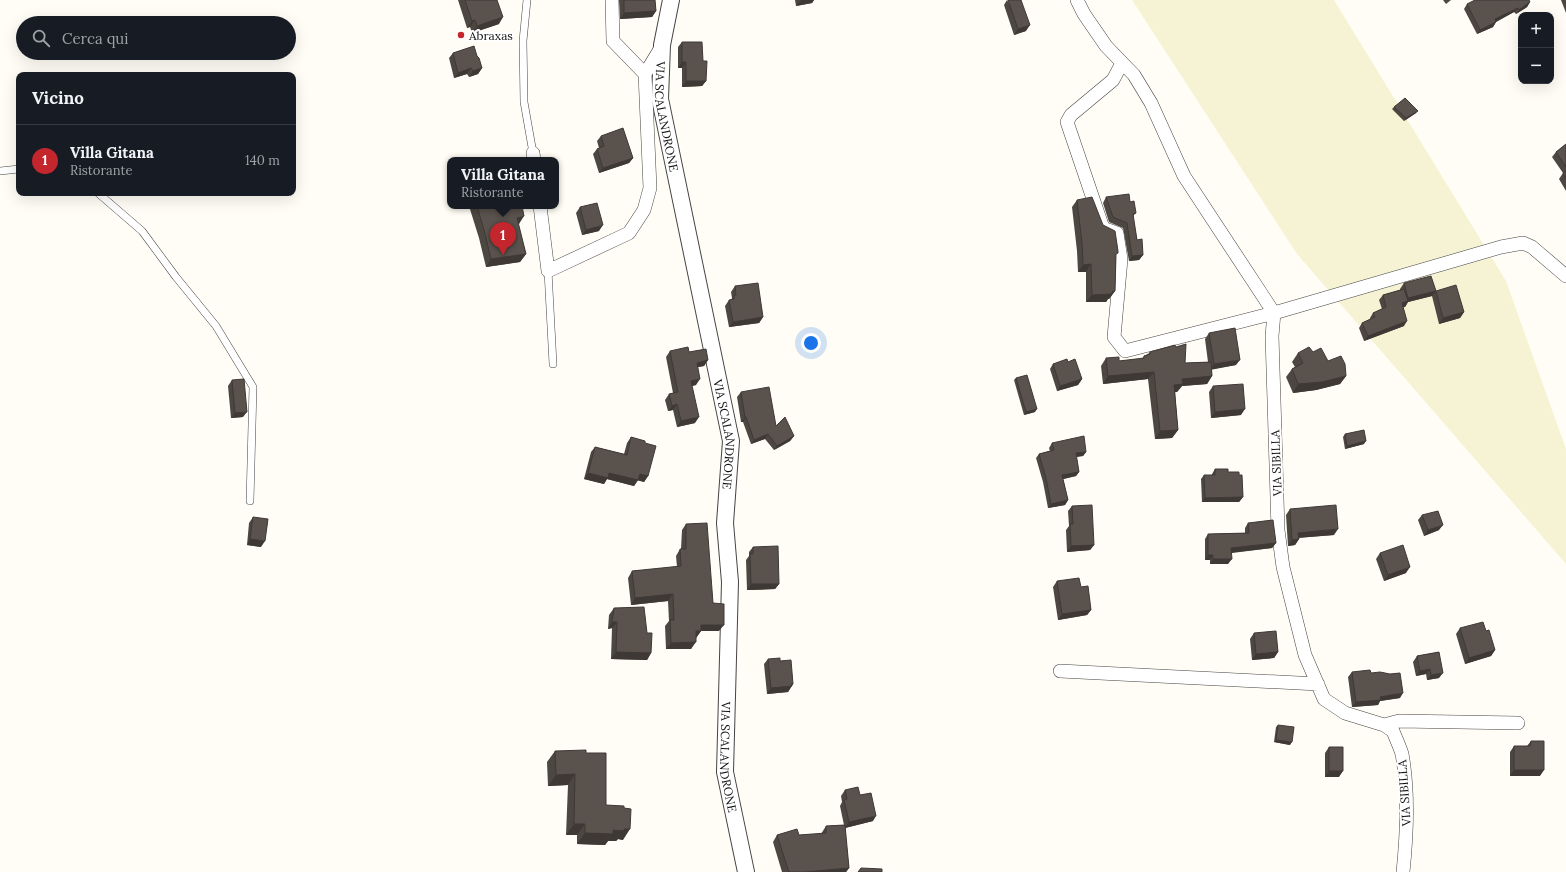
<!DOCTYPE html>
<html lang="it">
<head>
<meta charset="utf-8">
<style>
  :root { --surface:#171b24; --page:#242831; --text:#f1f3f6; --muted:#9ea1a6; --line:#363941; --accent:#c4262e }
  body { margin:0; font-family:Lora,serif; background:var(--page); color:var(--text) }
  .controls { position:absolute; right:12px; top:12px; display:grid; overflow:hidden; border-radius:8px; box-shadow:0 4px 16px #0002 }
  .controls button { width:36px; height:36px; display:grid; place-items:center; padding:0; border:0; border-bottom:1px solid var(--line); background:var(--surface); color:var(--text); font:20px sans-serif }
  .you { position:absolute; left:811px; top:343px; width:14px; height:14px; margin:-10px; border:3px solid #fff; border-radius:50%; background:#1a73e8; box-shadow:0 0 0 6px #1a73e833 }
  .badge { display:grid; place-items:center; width:26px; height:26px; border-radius:50%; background:var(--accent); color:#fff; font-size:13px; font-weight:700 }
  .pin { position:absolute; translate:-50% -33px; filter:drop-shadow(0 1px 2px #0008) }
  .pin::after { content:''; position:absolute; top:21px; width:14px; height:12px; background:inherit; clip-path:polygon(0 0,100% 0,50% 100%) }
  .popup { position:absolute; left:447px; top:157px; width:112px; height:52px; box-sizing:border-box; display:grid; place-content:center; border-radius:8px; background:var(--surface); filter:drop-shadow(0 1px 3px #0005); font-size:13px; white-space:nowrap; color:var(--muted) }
  .popup b { font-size:15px; color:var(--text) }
  .popup::after { content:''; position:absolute; left:50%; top:100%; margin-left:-8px; border:8px solid transparent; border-top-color:var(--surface) }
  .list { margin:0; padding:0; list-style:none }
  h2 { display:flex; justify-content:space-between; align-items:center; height:52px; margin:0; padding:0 16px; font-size:17px }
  h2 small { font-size:13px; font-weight:400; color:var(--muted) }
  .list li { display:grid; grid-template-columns:26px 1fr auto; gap:12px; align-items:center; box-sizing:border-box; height:72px; padding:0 16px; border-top:1px solid var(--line) }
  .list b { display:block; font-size:15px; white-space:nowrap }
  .list p { margin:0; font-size:13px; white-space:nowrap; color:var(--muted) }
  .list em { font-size:13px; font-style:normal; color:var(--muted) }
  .icon { flex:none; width:22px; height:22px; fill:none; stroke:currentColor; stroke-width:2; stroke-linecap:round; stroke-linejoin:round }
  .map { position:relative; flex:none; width:1566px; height:872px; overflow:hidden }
  .search { position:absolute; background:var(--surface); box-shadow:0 4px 16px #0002; left:16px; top:16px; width:280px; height:44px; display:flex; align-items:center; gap:10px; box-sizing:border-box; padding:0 14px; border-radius:22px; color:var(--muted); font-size:15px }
  .panel { position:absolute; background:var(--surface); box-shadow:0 4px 16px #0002; left:16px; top:72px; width:280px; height:124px; border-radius:8px }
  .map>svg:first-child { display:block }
  .farmland { fill:#f6f3d4 }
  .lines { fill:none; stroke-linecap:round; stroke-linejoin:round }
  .service-casing { stroke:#444; stroke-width:8 }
  .minor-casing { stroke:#444; stroke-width:14 }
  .tertiary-casing { stroke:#444; stroke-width:18 }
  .service { stroke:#fff; stroke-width:7 }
  .minor { stroke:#fff; stroke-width:13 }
  .tertiary { stroke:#fff; stroke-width:16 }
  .wall { fill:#4d4742 }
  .shaded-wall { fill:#3f3936 }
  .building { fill:#5a524d; stroke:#3f3936 }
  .poi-dot { fill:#c4262e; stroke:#fff; stroke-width:1.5 }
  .labels { text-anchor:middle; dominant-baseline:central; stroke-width:4; stroke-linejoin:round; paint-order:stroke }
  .poi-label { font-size:12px; fill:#111; stroke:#fff; text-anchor:start }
  .street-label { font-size:12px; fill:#111; stroke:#fff }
</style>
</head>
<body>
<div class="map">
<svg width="1566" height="872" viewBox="0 0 1566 872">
  <rect width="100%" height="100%" fill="#fffdf5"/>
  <!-- farmland -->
  <path class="farmland" d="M1132 0H1334L1506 281 1566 449V564L1297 254Z"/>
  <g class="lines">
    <defs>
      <path id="service" d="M527 0 523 41 524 102 533 153
        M0 171 19 169
        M98 193 142 231 176 277 216 326 253 387 250 501
        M548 271 553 364"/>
      <path id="minor" d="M612 0 613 41 645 74 662 46
        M1077 0 1084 14 1106 46 1134 75 1151 103 1184 176 1274 313 1125 351 1114 337 1121 259 1117 233 1103 228 1067 122 1071 115 1113 80 1122 63
        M533 153 534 160
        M540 206 548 271 629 233 644 210 650 188 645 74
        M1060 671 1318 684
        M1384 725 1399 721 1518 723
        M1403 872C1407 834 1409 792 1402 754 1400 747 1396 739 1393 731L1384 725 1345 713 1324 699 1305 655 1283 567 1278 530 1272 336 1274 313 1501 247 1523 243 1532 247 1566 276"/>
      <g id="tertiary">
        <path id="s1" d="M671 0 662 45 660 99 731 441 725 523 730 582 725 772 746 872"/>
      </g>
    </defs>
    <!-- service casing -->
    <use href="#service" class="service-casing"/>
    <!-- minor casing -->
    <use href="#minor" class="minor-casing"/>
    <!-- tertiary casing -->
    <use href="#tertiary" class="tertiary-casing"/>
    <!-- service -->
    <use href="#service" class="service"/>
    <!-- minor -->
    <use href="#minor" class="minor"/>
    <!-- tertiary -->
    <use href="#tertiary" class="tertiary"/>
  </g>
  <!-- wall -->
  <path class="wall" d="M458 0H497L499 24 472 33 470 27 467 28Z
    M619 0H655L656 11 652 17 620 19Z
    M795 0H814L812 3 796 6Z
    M1007 0 1026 31 1014 35 1004 5Z
    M1443 0H1451L1446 4Z
    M1561 0H1566V13Z
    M1530 2 1527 7 1516 14 1514 12 1496 22 1493 27 1477 34 1464 9 1467 4Z
    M682 42 703 61 706 81 702 86 682 87V68H678V47Z
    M453 53 477 56 482 68 478 74 469 77 467 74 454 78 449 58Z
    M1394 107 1416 113 1404 121 1392 109Z
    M601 136 633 158 629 163 599 173 593 154 597 149 599 148 597 141Z
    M1566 144V191L1559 179 1563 173 1552 157 1556 152Z
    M1106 197 1130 202 1136 213 1133 216 1137 240 1143 255 1139 260 1129 261 1123 228 1109 222 1103 203Z
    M1077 200 1103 225 1116 257 1115 291 1109 299H1108L1106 302H1086V272H1078L1077 251 1072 207Z
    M469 206H522L519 224H518L526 254 520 262 486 267 479 238Z
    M580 207 599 231 582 235 576 213Z
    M1404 283 1436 291 1464 312 1460 318 1439 324 1432 296 1408 302 1405 307H1403L1404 326 1364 341 1359 328 1362 323 1370 319V318L1373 313 1382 309 1379 300 1383 295 1400 290V289Z
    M735 286 763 317 759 323 729 327 725 306 729 300H731L732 298 731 292Z
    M1209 333 1236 365 1212 369V376L1207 384 1182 386 1177 392H1175L1178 430 1172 438 1155 439 1148 379 1103 384 1101 366 1106 358 1119 361 1142 359 1144 356 1148 354 1150 352 1185 363 1208 362 1205 339Z
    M670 351 689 352 708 360 704 366 698 367 696 385 692 386 695 423 677 427 673 410 668 411 665 400 669 394 673 393 666 357Z
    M1313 352 1328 361 1346 376 1340 384 1316 390 1293 393 1286 377 1292 369 1295 367 1292 362 1298 353Z
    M1068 362 1082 379 1078 385 1057 391 1050 369 1053 364Z
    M1016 378 1035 412 1024 415 1014 380Z
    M232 380 243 417 231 418 228 386Z
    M1213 386 1241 415 1211 418 1209 392Z
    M741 392 776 426 794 436 790 441 774 450 765 439 751 444 743 422H741L737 397Z
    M1345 434 1364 444 1345 449 1343 437Z
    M631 437 645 443 648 476 644 482 638 480 634 486 607 479 604 484 584 479 591 452 595 447 624 454 627 443Z
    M1052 443 1086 452 1083 456 1076 457 1079 472 1076 476 1063 479 1068 500 1065 505 1048 508 1043 482 1036 458 1039 454 1050 451 1049 448Z
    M1215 469 1239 475 1243 497 1239 502H1202L1201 479 1204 475H1212V474Z
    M1072 506 1094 545 1090 550 1067 552 1066 530 1069 526 1068 511Z
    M1290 509 1334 535 1298 538 1299 539 1295 545 1288 546 1286 515Z
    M1422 515 1439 530 1424 536 1418 520Z
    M253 517 261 547 247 545 249 523Z
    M1248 523 1276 543 1272 548 1232 553 1228 564H1210V560H1205V539L1208 534 1245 533V528Z
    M686 524 713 603 719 631H701L696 638 691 649H666L665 626 669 621 668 601 631 605 628 578 632 571 677 567 676 556 680 549H681L682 530Z
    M753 547 779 584 775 589 747 590 746 560 749 556V552Z
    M1380 553 1406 573 1384 581 1376 559Z
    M1057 581 1081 587 1091 610 1087 615 1058 620 1053 587Z
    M614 608 647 633 651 653 647 660 611 659 612 628 608 629 609 615Z
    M1460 628 1486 631 1495 650 1491 656 1465 664 1456 634Z
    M1254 633 1278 652 1274 658 1252 660 1250 639Z
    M1439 652V678L1427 680 1426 674 1416 676 1413 662 1417 656Z
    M768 659 780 661 793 684 788 692 767 694 764 664Z
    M1352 672 1371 673 1400 698 1380 701 1378 705 1352 707 1348 677Z
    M1278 725 1290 745 1274 742 1276 727Z
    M1531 741 1540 776H1510V752L1514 746H1527Z
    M1329 747 1339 777H1325V753Z
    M555 751 586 753 606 805 623 840 618 839 616 841H608L605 845 577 844V835H566L568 785 548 786 547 762Z
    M845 790 860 795 873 821 845 828 849 868 846 872H782L773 842 777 835H799L821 834 826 826 844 825 840 806 842 802 841 796Z"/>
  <!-- shaded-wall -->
  <path class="shaded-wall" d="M801 0H814L812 3 796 6Z
    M1530 2 1527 7 1516 14 1519 10Z
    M1518 8 1514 12 1492 24 1495 19Z
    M656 11 652 17 620 19 624 13Z
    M503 17 499 24 472 33 477 26Z
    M475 20 470 27 467 28 472 21Z
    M1496 22 1493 27 1477 34 1480 30Z
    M1030 25 1026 31 1014 35 1018 29Z
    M682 62H686L682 68H678Z
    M471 68 467 74 454 78 458 73Z
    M482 68 478 74 469 77 473 71Z
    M686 81H706L702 86 682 87Z
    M1418 111 1416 113 1404 121 1406 118Z
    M633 158 629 163 599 173 603 168Z
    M524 216 519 224 511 226 517 218Z
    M603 225 599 231 582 235 586 230Z
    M526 254 520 262 486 267 491 259Z
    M1143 255 1139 260 1129 261 1132 256Z
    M1091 264 1086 272H1078L1083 265Z
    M1115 291 1109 299H1108L1106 302H1086L1092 295Z
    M1436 291 1432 296 1408 302 1405 307 1398 308 1402 303 1408 298Z
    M1464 312 1460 318 1439 324 1443 318Z
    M763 317 759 323 729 327 733 322Z
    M1407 321 1404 326 1364 341 1368 336Z
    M708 360 704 366 693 368 697 363Z
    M1240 360 1236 365 1210 370 1214 364Z
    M1154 372 1148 379 1103 384 1108 376Z
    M1212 376 1207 384 1182 386 1177 392 1169 393 1174 385 1182 379Z
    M1346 376 1340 384 1316 390 1293 393 1298 384Z
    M700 379 696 385 687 387 691 381Z
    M1082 379 1078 385 1057 391 1060 386Z
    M677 404 673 410 668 411 672 406Z
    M1037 409 1035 412 1024 415 1026 412Z
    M1245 409 1241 415 1211 418 1215 412Z
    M247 412 243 417 231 418 235 413Z
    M699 417 695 423 677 427 681 421Z
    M745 417H746L743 422H741Z
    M1178 430 1172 438 1155 439 1160 431Z
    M768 434 765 439 751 444 754 440Z
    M794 436 790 441 774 450 777 446Z
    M1366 441 1364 444 1345 449 1347 446Z
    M1086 452 1083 456 1073 457 1076 453Z
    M1079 472 1076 476 1059 480 1062 475Z
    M588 473H609L638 480 634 486 607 479 604 484 584 479Z
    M640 474 648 476 644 482 636 480Z
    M1243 497 1239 502H1202L1205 498Z
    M1068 500 1065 505 1048 508 1051 504Z
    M1443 525 1439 530 1424 536 1428 530Z
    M1338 529 1334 535 1294 538 1298 533Z
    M250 539 265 541 261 547 247 545Z
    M1299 539 1295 545 1288 546 1292 540Z
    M1276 543 1272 548 1228 553 1231 548Z
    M1094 545 1090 550 1067 552 1071 546Z
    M1208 555H1213L1210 560H1205Z
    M1213 559H1232L1228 564H1210Z
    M1410 567 1406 573 1384 581 1388 575Z
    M751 584H779L775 589 747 590Z
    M673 594 668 601 631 605 635 598Z
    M1091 610 1087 615 1058 620 1062 614Z
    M612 622H617L612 628 608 629Z
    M701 625H724L719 631H696Z
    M696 631H701L696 638H691Z
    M696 642 691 649H666L671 643Z
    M1495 650 1491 656 1465 664 1469 658Z
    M616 652 651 653 647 660 611 659Z
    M1278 652 1274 658 1252 660 1256 654Z
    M1430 669 1426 674 1416 676 1420 671Z
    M1443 673 1439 678 1427 680 1431 675Z
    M793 684 788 692 767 694 771 688Z
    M1403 693 1400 698 1380 701 1378 705 1352 707 1356 702 1380 697Z
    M1276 740 1292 742 1290 745 1274 742Z
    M1514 770H1544L1540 776H1510Z
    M1329 771H1343L1339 777H1325Z
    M575 774 568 785 548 786 556 775Z
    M876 816 873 821 845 828 849 822Z
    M574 824H585L577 835H566Z
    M624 829H630L623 840 618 839 616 841H608L605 845 577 844 585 833Z
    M849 868 846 872H805Z"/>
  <!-- building -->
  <path class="building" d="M465 0H497L503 17 477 26 475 20 472 21Z
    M624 0H655L656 11 624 13Z
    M1008 0H1021L1030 25 1018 29Z
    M1475 0H1529L1530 2 1519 10 1518 8 1495 19 1496 22 1480 30 1467 4Z
    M682 42H702L703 61H707L706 81H686V62H682Z
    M474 46 477 56 479 58 482 68 473 71 471 68 458 73 453 53Z
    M1405 98 1418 111 1406 118 1394 107Z
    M623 128 633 158 603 168 597 149 604 146 601 136Z
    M1566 144V167L1556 152Z
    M1566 171V179L1563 173Z
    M1129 194 1130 202 1134 201 1136 213 1133 214 1137 240 1142 239 1143 255 1132 256 1127 223 1113 217 1106 197Z
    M1092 197 1103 225 1115 231 1118 251V253L1116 254 1115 291 1112 292V294L1092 295 1091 264 1083 265 1082 243 1077 200Z
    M597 203 603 225 586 230 580 207Z
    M477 206H522L524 216 517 218 526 254 491 259 484 230Z
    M1431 276 1436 291 1408 298 1404 283Z
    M758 283 763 317 733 322 729 300 734 299V295H736L735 286Z
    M1456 285 1464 312 1443 318 1436 291Z
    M1404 289 1408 301 1402 303 1407 321 1368 336 1362 323 1375 317 1373 313 1386 307 1383 295Z
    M1235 328 1240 360 1214 364 1209 333Z
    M1186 344 1185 363 1211 362 1212 376 1182 379 1183 384 1174 385 1178 430 1160 431 1154 372 1108 376 1106 358 1119 357V361L1144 358V356L1150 354V352L1175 345 1176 347Z
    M688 347 689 352 706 349 708 360 697 363 700 379 691 381 699 417 681 421 677 404 672 406 669 394 678 392 670 351Z
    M1309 347 1313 352 1321 348 1328 361 1341 356 1345 364 1346 376 1322 382 1298 384 1292 369 1303 363 1298 353Z
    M1067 359 1068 362 1075 359 1082 379 1060 386 1053 364Z
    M1027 375 1037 409 1026 412 1016 378Z
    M244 379 247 412 235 413 232 380Z
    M1243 384 1245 409 1215 412 1213 386Z
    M769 387 776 426 785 417 794 436 777 446 768 434 754 440 746 417H745L741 392Z
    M1364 430 1366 441 1347 446 1345 434Z
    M1084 436 1086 452 1076 453 1079 472 1062 475 1068 500 1051 504 1046 478 1039 454 1054 450 1052 443Z
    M631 437 645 441V443L656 446 648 476 640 474 638 480 609 473 608 478 588 473 595 447 627 455Z
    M1215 469H1228V472H1239V475H1242L1243 497 1205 498 1204 475H1215Z
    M1092 505 1094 545 1071 546 1070 524H1073L1072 506Z
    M1336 505 1338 529 1298 533 1299 539 1292 540 1290 509Z
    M1438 511 1443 525 1428 530 1422 515Z
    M253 517 268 519 265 541 250 539Z
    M1273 520 1276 543 1231 548 1232 559H1213V555H1208V534L1249 533 1248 523Z
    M707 523 713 603 724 604V625H701V631H696V642L671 643 670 620H674L673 594 635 598 632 571 681 566 680 549H686V524Z
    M1403 545 1410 567 1388 575 1380 553Z
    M778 546 779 584H751L750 554H753V547Z
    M1079 578 1081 587 1088 586 1091 610 1062 614 1057 581Z
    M644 607 647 633H652L651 653 616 652 617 622H612L614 608Z
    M1483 622 1486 631 1489 630 1495 650 1469 658 1460 628Z
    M1276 631 1278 652 1256 654 1254 633Z
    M1439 652 1443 673 1431 675 1430 669 1420 671 1417 656Z
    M780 658V661L791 660 793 684H791L792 686 771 688 768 659Z
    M1370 670 1371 673 1380 672 1390 674 1400 673 1403 693 1380 697 1381 700 1356 702 1352 672Z
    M1278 725 1294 727 1292 742 1276 740Z
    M1531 741H1544V770H1514V746H1530Z
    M1329 747H1343V771H1329Z
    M586 750V753H606V805L624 806V808L631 809 630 829H624V831L613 830V834L585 833V824H574L575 774 556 775 555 751Z
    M858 787 860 795 871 793 876 816 849 822 844 800 847 799 845 790Z
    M845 825 849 868 805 872H789L777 835 797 829 799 835 826 833V826Z
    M861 868 882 869V872H858Z"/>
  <!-- markers -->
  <circle class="poi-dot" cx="461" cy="35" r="4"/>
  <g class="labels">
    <!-- poi labels -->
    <g class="poi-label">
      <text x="469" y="35">Abraxas</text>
    </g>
    <!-- street labels -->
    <g class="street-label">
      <text stroke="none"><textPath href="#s1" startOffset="118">VIA SCALANDRONE</textPath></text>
      <text stroke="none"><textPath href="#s1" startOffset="442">VIA SCALANDRONE</textPath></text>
      <text transform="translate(1276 463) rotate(-92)">VIA SIBILLA</text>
      <text stroke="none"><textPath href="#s1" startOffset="766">VIA SCALANDRONE</textPath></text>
      <text transform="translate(1404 793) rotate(-94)">VIA SIBILLA</text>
    </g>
  </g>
</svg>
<div class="controls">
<button>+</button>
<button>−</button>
</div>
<div class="you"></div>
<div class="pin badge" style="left:503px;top:255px">1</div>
<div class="popup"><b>Villa Gitana</b>Ristorante</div>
<div class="search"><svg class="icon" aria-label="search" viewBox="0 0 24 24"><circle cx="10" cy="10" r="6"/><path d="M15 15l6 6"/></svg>Cerca qui</div>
<section class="panel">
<h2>Vicino<small></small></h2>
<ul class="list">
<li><span class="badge">1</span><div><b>Villa Gitana</b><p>Ristorante</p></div><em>140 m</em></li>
</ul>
</section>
</div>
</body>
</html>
